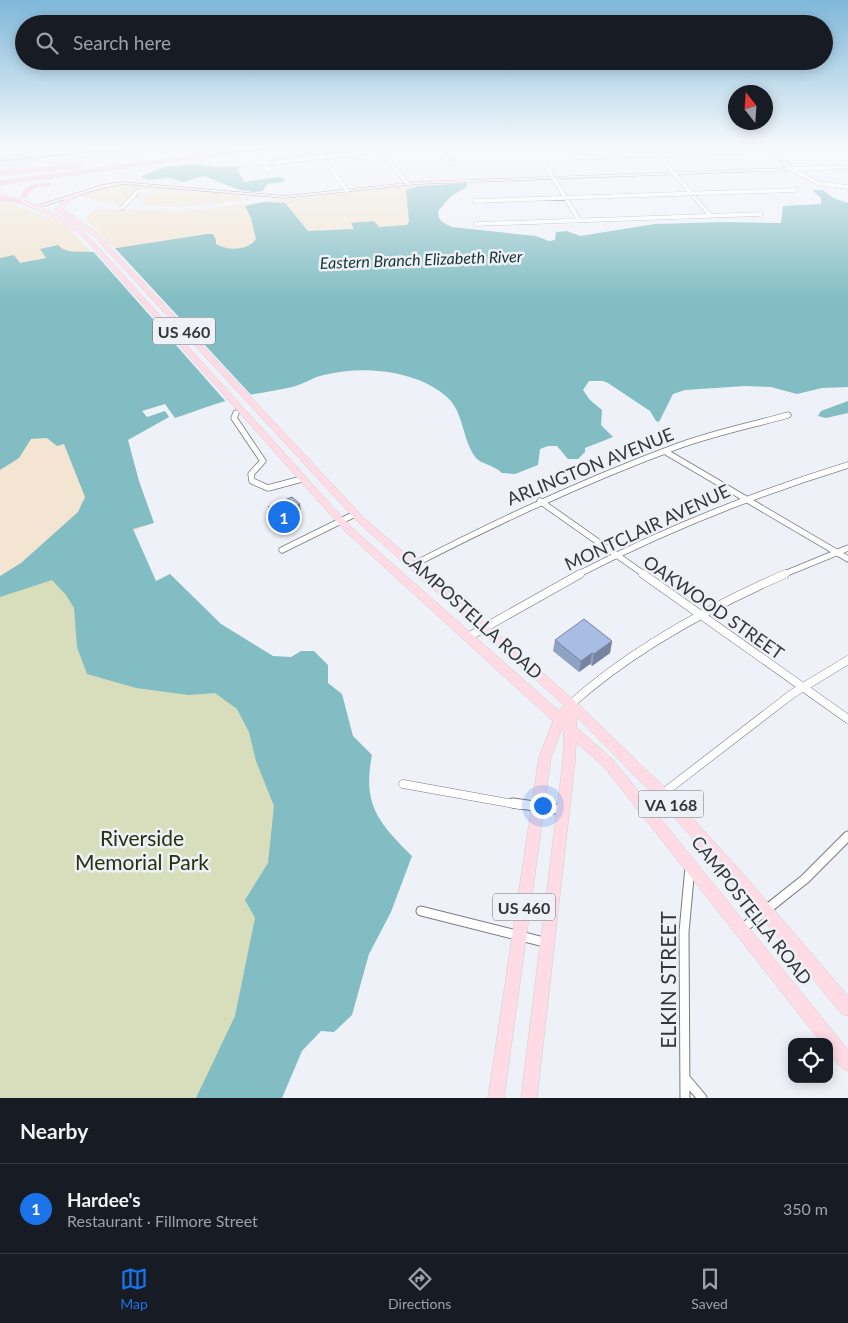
<!DOCTYPE html>
<html lang="en">
<head>
<meta charset="utf-8">
<style>
  :root { --surface:#171b24; --page:#20242c; --text:#f1f3f6; --muted:#9ea1a6; --line:#363941; --accent:#1a73e8 }
  body { margin:0; font-family:Lato,sans-serif; background:var(--page); color:var(--text) }
  .controls { position:absolute; right:15px; bottom:15px; display:grid; overflow:hidden; border-radius:10px; box-shadow:0 2px 12px #0003 }
  .controls button { width:45px; height:45px; display:grid; place-items:center; padding:0; border:0; border-bottom:1px solid var(--line); background:var(--surface); color:var(--text); font:25px sans-serif }
  .compass { position:absolute; left:728px; top:85px; width:45px; height:45px; border-radius:50%; background:var(--surface); box-shadow:0 2px 12px #0003; rotate:343deg }
  .you { position:absolute; left:542px; top:805px; width:18px; height:18px; margin:-12px; border:4px solid #fff; border-radius:50%; background:#1a73e8; box-shadow:0 0 0 8px #1a73e833 }
  .badge { display:grid; place-items:center; width:32px; height:32px; border-radius:50%; background:var(--accent); color:#fff; font-size:16px; font-weight:700 }
  .pin { position:absolute; translate:-50% -50%; border:2px solid #fff; box-shadow:0 1px 5px #0006 }
  .list { margin:0; padding:0; list-style:none }
  h2 { display:flex; justify-content:space-between; align-items:center; height:65px; margin:0; padding:0 20px; font-size:21px }
  h2 small { font-size:16px; font-weight:400; color:var(--muted) }
  .list li { display:grid; grid-template-columns:32px 1fr auto; gap:15px; align-items:center; box-sizing:border-box; height:90px; padding:0 20px; border-top:1px solid var(--line) }
  .list b { display:block; font-size:19px; white-space:nowrap }
  .list p { margin:0; font-size:16px; white-space:nowrap; color:var(--muted) }
  .list em { font-size:16px; font-style:normal; color:var(--muted) }
  .icon { flex:none; width:28px; height:28px; fill:none; stroke:currentColor; stroke-width:2; stroke-linecap:round; stroke-linejoin:round }
  .map { position:relative; flex:none; width:848px; height:1098px; overflow:hidden }
  .search { position:absolute; background:var(--surface); box-shadow:0 2px 12px #0003; left:15px; right:15px; top:15px; height:55px; display:flex; align-items:center; gap:12px; box-sizing:border-box; padding:0 18px; border-radius:28px; color:var(--muted); font-size:19px }
  .sheet { height:155px; background:var(--surface) }
  nav { display:flex; justify-content:space-around; align-items:center; box-sizing:border-box; height:70px; border-top:1px solid var(--line); background:var(--surface); font-size:14px; color:var(--muted) }
  nav a { display:grid; justify-items:center; gap:2px }
  nav .on { color:var(--accent) }
  .map>svg:first-child { display:block }
  .built { fill:#e0e7f5 }
  .industrial { fill:#f3e5d2 }
  .education { fill:#e7e4fa }
  .green { fill:#d8debc }
  .water { fill:#81bdc2 }
  .pier { fill:#eef1f8 }
  .lines { fill:none; stroke-linecap:round; stroke-linejoin:round }
  .street-far3-casing { stroke:#777b81; stroke-width:4.5 }
  .street-far2-casing { stroke:#777b81; stroke-width:7 }
  .street-far1-casing { stroke:#777b81; stroke-width:9 }
  .street-casing { stroke:#777b81; stroke-width:11 }
  .secondary-casing { stroke:#777b81; stroke-width:1 }
  .primary-casing { stroke:#cfcfcf; stroke-width:1 }
  .highway-casing { stroke:#cfcfcf; stroke-width:1 }
  .street-far3 { stroke:#fff; stroke-width:4 }
  .street-far2 { stroke:#fff; stroke-width:5.5 }
  .street-far1 { stroke:#fff; stroke-width:8 }
  .street { stroke:#fff; stroke-width:9 }
  .secondary { fill:#ffedf2; fill-rule:evenodd }
  .primary { fill:#fedbe5; fill-rule:evenodd }
  .highway { fill:#fec3d3; fill-rule:evenodd }
  .tram { stroke:#93959a; stroke-width:1 }
  .wall { fill:#90a2c4 }
  .shaded-wall { fill:#7684a0 }
  .building { fill:#a8bce4; stroke:#7684a0 }
  .labels { text-anchor:middle; dominant-baseline:central; stroke-width:5; stroke-linejoin:round; paint-order:stroke }
  .far-water-label { font-size:16px; font-style:italic; fill:#143335; stroke:#eef1f8 }
  .shield { fill:#eef1f8; stroke:#6c6e72; stroke-width:1 }
  .shield-label { font-size:16px; font-weight:bold; fill:#353639 }
  .street-label { font-size:18px; fill:#353639; stroke:#eef1f8 }
  .near-park-label { font-size:21px; fill:#2b2f0b; stroke:#eef1f8 }
  .near-street-label { font-size:21px; fill:#353639; stroke:#eef1f8 }
</style>
</head>
<body>
<div class="map">
<svg width="848" height="1098" viewBox="0 0 848 1098">
  <rect width="100%" height="100%" fill="#eef1f8"/>
  <!-- built -->
  <path class="built" d="M131 146H178L142 152 140 156 100 160 98 157 0 167V159Z"/>
  <!-- industrial -->
  <path class="industrial" d="M126 183 185 188 254 199 177 207 141 206 146 199 134 198 137 195H150L154 189H137L122 206 81 196 97 189Z
    M454 183 430 213 449 224 471 253 140 275 85 218 94 210 99 209 184 211 414 185Z
    M0 200 51 218 67 227 91 252 0 303Z
    M106 360 150 524 0 591V383Z"/>
  <!-- education -->
  <path class="education" d="M0 146H131L0 159Z"/>
  <!-- green -->
  <path class="green" d="M95 549 240 689 266 744 285 879 211 1098H0V591Z"/>
  <!-- water -->
  <path class="water" d="M193 164 218 167 245 166 237 169 244 182 278 177 286 179 283 182 267 184 263 191 253 192 237 189 204 176 184 182 170 178 146 180 141 176 165 167Z
    M467 183V187L451 196 439 210C436 220 444 224 452 227L536 236 549 241 555 240 556 232 567 231 580 236 655 224 723 222 781 223 783 206 821 204V198L812 190H823L833 198 848 203V387L822 388 797 394 771 387 745 386 685 390 673 394 659 422 656 421 650 411 608 383 603 381H589L583 390 590 400 602 410 601 425 613 437 585 448V452L578 459H568L557 446H548L540 449 538 465 515 474 502 473C494 465 481 464 476 458 462 440 464 412 447 397 417 370 362 365 324 375 313 377 304 384 292 387 275 391 257 393 240 397 218 402 197 411 175 418L165 404 142 411 147 417 165 411 169 417 128 440 139 481 154 523 133 529 156 581 170 574 221 624 273 656 291 657 301 651H314L328 665V683L342 694 353 736 372 755C362 805 379 823 412 856L391 912 369 954 352 1015 334 1032 321 1031 302 1051 282 1098H196L235 1016 255 918 245 900 268 863 274 806 256 761 249 732 237 709 215 693 189 695 136 688 87 674 77 647 74 608 66 595 52 580 0 597V576L21 563 78 512 85 497 64 444 57 446 47 438 31 439 19 458 0 470V258L14 255 20 263 46 258 40 249 58 245C66 254 80 251 91 252L207 234H213L216 240V244C227 251 248 251 256 239L251 218 245 206 264 202 285 203 308 231 354 229 351 223 374 221 379 227 407 225 409 221 406 190 419 186Z
    M848 401V413L826 418 818 416 821 411Z"/>
  <!-- pier -->
  <path class="pier" d="M113 246 254 398 228 404 91 249Z"/>
  <g class="lines">
    <defs>
      <path id="street-far3" d="M375 146 408 184
        M435 146 452 164
        M650 146 710 215
        M317 149 347 191
        M845 153 848 155
        M260 155 269 171
        M574 157 769 151
        M263 160 255 162 260 164 423 146
        M548 169 579 220
        M791 169 818 183 848 187
        M791 169 848 167
        M475 201 795 190
        M122 208 138 191
        M476 224 761 214"/>
      <path id="street-far2" d="M236 413 234 418 263 461 251 474 252 481 268 488 302 479
        M666 452 848 559
        M540 501 645 575
        M282 550 355 514
        M411 566C498 521 586 480 678 446 713 433 752 425 788 415
        M577 575C664 530 754 494 848 465
        M782 575 848 548"/>
      <path id="street-far1" d="M643 574 848 719
        M468 637 580 574
        M571 704C632 649 710 607 785 574
        M403 784 520 805
        M662 794 792 694 848 660"/>
      <path id="street" d="M513 803 563 810
        M421 911 548 943
        M742 929 805 879 848 836
        M685 1078 702 1098
        M685 1098 684 932 690 867"/>
      <path id="secondary" d="M762 146H767L793 168V170L417 184 285 198 122 184C93 189 65 200 37 208L33 207 102 185 122 182 285 196 417 182 787 168Z"/>
      <path id="primary" d="M0 193C32 202 62 214 87 235L352 528 559 711 564 705 358 522 93 235 54 209 58 208C60 201 70 195 77 195V197L65 205 63 210 74 216 97 233 364 518 575 701 667 790 744 875 848 996V1016L842 1014 734 885 657 798 577 717 576 727 613 760 848 1050V1071C836 1066 829 1054 829 1042H821L605 768 576 742 575 761 537 1098H521L563 761 564 731 562 729 551 757 504 1098H488L539 757 553 721 346 532 83 237C58 217 30 206 0 197Z"/>
      <path id="highway" d="M272 146H288L0 185V181Z
        M81 165 79 168 0 175V171Z
        M48 182 51 184 50 185 34 188 27 194 26 198 21 197 22 192 30 186Z
        M0 196 23 201 20 203 0 200Z"/>
    </defs>
    <!-- street-far3 casing -->
    <use href="#street-far3" class="street-far3-casing"/>
    <!-- street-far2 casing -->
    <use href="#street-far2" class="street-far2-casing"/>
    <!-- street-far1 casing -->
    <use href="#street-far1" class="street-far1-casing"/>
    <!-- street casing -->
    <use href="#street" class="street-casing"/>
    <!-- secondary casing -->
    <use href="#secondary" class="secondary-casing"/>
    <!-- primary casing -->
    <use href="#primary" class="primary-casing"/>
    <!-- highway casing -->
    <use href="#highway" class="highway-casing"/>
    <!-- street-far3 -->
    <use href="#street-far3" class="street-far3"/>
    <!-- street-far2 -->
    <use href="#street-far2" class="street-far2"/>
    <!-- street-far1 -->
    <use href="#street-far1" class="street-far1"/>
    <!-- street -->
    <use href="#street" class="street"/>
    <!-- secondary -->
    <use href="#secondary" class="secondary"/>
    <!-- primary -->
    <use href="#primary" class="primary"/>
    <!-- highway -->
    <use href="#highway" class="highway"/>
    <!-- tram -->
    <path class="tram" d="M0 161 145 146"/>
  </g>
  <!-- wall -->
  <path class="wall" d="M300 504 301 515 294 518 295 522 288 526 284 523 278 526 270 518 268 507Z
    M555 640 612 641 610 653 592 666 590 664 579 672 553 651Z"/>
  <!-- shaded-wall -->
  <path class="shaded-wall" d="M300 504 301 515 294 518 295 522 288 526 286 514 290 508Z
    M283 512 284 523 278 526 277 515Z
    M612 641 610 653 592 666 594 654Z
    M592 653 590 664 579 672 581 661Z"/>
  <!-- building -->
  <path class="building" d="M292 497 300 504 290 508 294 511 286 514 283 512 277 515 268 507Z
    M584 619 612 641 594 654 592 653 581 661 555 640Z"/>
  <!-- sky -->
  <linearGradient id="sky" x2="0" y2="1"><stop stop-color="#7fb8d9"/><stop offset="0.49" stop-color="#f7f9fc"/><stop offset="1" stop-color="#f7f9fc" stop-opacity="0"/></linearGradient>
  <rect width="848" height="300" fill="url(#sky)"/>
  <g class="labels">
    <!-- far-water labels -->
    <g class="far-water-label">
      <text transform="translate(421 259) rotate(-2)">Eastern Branch Elizabeth River</text>
    </g>
    <!-- shield labels -->
    <g class="shield">
      <rect x="153" y="317.5" width="62" height="27" rx="4"/>
      <rect x="638.5" y="790.5" width="65" height="27" rx="4"/>
      <rect x="493" y="893.5" width="62" height="27" rx="4"/>
    </g>
    <g class="shield-label">
      <text x="184" y="331">US 460</text>
      <text x="671" y="804">VA 168</text>
      <text x="524" y="907">US 460</text>
    </g>
    <!-- street labels -->
    <g class="street-label">
      <text transform="translate(590 466) rotate(-22)">ARLINGTON AVENUE</text>
      <text transform="translate(647 527) rotate(-25)">MONTCLAIR AVENUE</text>
      <text transform="translate(714 607) rotate(35)">OAKWOOD STREET</text>
      <text transform="translate(472 614) rotate(42)">CAMPOSTELLA ROAD</text>
      <text transform="translate(752 910) rotate(52)">CAMPOSTELLA ROAD</text>
    </g>
    <!-- near-park labels -->
    <g class="near-park-label">
      <text x="142" y="837">Riverside<tspan x="142" dy="24">Memorial Park</tspan></text>
    </g>
    <!-- near-street labels -->
    <g class="near-street-label">
      <text transform="translate(667 980) rotate(-90)">ELKIN STREET</text>
    </g>
  </g>
</svg>
<div class="controls">
<button><svg class="icon" aria-label="locate" viewBox="0 0 24 24"><circle cx="12" cy="12" r="6"/><path d="M12 2v4M12 18v4M2 12h4M18 12h4"/></svg></button>
</div>
<svg class="compass" viewBox="-18 -18 36 36"><path d="M0-13l5 13h-10z" fill="#e53935"/><path d="M0 13l5-13h-10z" fill="#9ea1a6"/></svg>
<div class="you"></div>
<div class="pin badge" style="left:284px;top:517px">1</div>
<div class="search"><svg class="icon" aria-label="search" viewBox="0 0 24 24"><circle cx="10" cy="10" r="6"/><path d="M15 15l6 6"/></svg>Search here</div>
</div>
<section class="sheet">
<h2>Nearby<small></small></h2>
<ul class="list">
<li><span class="badge">1</span><div><b>Hardee's</b><p>Restaurant · Fillmore Street</p></div><em>350 m</em></li>
</ul>
</section>
<nav>
<a class="on"><svg class="icon" aria-label="map" viewBox="0 0 24 24"><path d="M3 6l6-2 6 2 6-2v14l-6 2-6-2-6 2zM9 4v14M15 6v14"/></svg>Map</a>
<a><svg class="icon" aria-label="directions" viewBox="0 0 24 24"><path d="M12 3l9 9-9 9-9-9zM9 14v-3h6M13 9l2 2-2 2"/></svg>Directions</a>
<a><svg class="icon" aria-label="saved" viewBox="0 0 24 24"><path d="M7 4h10v16l-5-4-5 4z"/></svg>Saved</a>
</nav>
</body>
</html>
